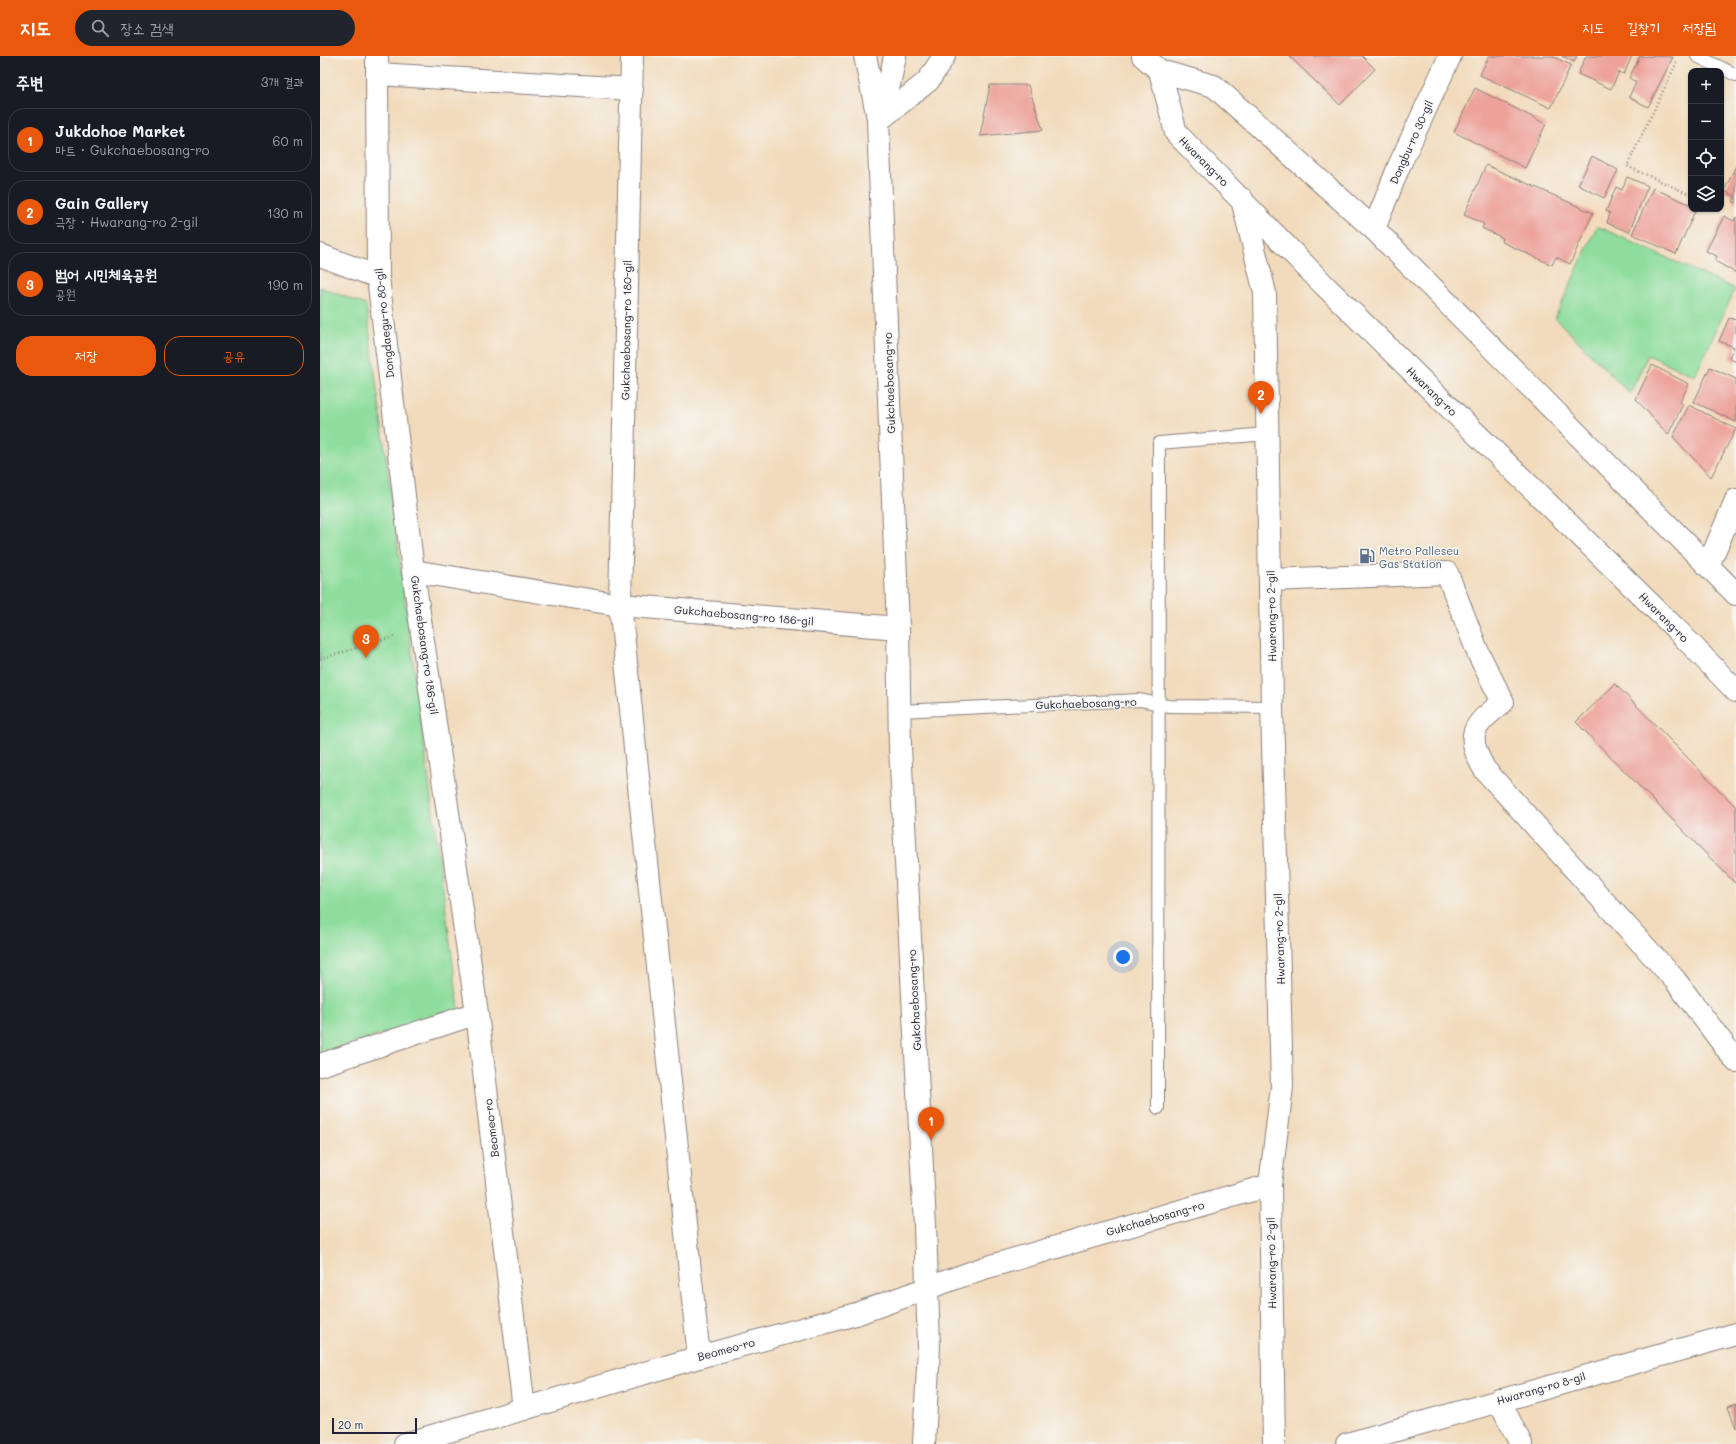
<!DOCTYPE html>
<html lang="ko">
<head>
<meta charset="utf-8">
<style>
  :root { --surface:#171b24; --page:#20242c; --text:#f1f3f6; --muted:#9ea1a6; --line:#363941; --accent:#ea580c }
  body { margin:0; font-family:Mali,"Poor Story",sans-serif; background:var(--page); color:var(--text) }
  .controls { position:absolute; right:12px; top:12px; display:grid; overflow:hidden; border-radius:8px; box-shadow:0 1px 3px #0004 }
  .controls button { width:36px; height:36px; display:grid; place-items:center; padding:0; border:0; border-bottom:1px solid var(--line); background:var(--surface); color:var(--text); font:20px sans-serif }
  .scale { position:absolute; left:12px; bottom:10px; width:85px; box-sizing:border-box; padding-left:4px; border:2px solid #22223b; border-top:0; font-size:11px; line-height:14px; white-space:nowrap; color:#22223b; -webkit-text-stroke:3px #f6f6f2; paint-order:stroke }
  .you { position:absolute; left:803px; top:901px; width:14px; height:14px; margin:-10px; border:3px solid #fff; border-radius:50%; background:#1a73e8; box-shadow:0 0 0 6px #1a73e833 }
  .badge { display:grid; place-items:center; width:26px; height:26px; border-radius:50%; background:var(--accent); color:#fff; font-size:13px; font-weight:700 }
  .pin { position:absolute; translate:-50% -33px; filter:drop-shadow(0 1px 2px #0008) }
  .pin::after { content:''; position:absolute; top:21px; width:14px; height:12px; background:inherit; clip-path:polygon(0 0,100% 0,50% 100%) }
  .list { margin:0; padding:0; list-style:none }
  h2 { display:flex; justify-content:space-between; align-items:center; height:52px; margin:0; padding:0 16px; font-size:17px }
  h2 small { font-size:13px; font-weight:400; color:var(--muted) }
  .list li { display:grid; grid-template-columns:26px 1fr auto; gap:12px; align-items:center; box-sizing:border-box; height:64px; margin:0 8px 8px; padding:0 8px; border:1px solid var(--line); border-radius:16px }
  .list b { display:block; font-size:15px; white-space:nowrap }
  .list p { margin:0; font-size:13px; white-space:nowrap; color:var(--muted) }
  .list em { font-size:13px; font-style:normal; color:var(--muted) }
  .actions { display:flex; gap:8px; padding:12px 16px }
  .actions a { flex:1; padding:9px 0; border:1px solid var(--accent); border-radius:16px; text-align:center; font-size:14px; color:var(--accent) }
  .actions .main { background:var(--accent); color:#fff }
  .icon { flex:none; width:22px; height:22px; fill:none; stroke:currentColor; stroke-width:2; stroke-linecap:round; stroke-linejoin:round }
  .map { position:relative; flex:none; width:1416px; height:1388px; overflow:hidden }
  header { display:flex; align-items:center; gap:24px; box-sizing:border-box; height:56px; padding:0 20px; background:var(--accent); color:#fff }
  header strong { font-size:19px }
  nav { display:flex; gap:22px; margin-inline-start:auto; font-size:14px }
  .search { width:280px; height:36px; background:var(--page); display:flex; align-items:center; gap:10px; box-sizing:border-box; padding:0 14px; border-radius:22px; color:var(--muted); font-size:15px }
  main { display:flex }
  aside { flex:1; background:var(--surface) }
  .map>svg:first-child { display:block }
  .green { fill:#8edd9c; stroke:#58806c }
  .building { fill:#eda199 }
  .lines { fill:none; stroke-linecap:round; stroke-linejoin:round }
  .service-casing { stroke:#8a7e7c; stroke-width:14 }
  .minor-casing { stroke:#8a7e7c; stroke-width:24 }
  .tertiary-casing { stroke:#8a7e7c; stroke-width:24 }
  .secondary-casing { stroke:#8a7e7c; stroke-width:24 }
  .path { stroke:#8a7e7c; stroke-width:2.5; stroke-dasharray:1 3; stroke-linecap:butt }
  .service { stroke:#fff; stroke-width:12 }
  .minor { stroke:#fff; stroke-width:22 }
  .tertiary { stroke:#fff; stroke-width:22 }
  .secondary { stroke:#fff; stroke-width:22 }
  .labels { text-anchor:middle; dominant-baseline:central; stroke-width:3; stroke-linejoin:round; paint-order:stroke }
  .street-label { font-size:11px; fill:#22223b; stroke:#f6f6f2 }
  .service-label { font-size:11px; fill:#4e5e75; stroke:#f6f6f2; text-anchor:start }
</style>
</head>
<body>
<header>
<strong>지도</strong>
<div class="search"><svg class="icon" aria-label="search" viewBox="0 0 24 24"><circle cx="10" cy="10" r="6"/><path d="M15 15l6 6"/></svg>장소 검색</div>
<nav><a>지도</a><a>길찾기</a><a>저장됨</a></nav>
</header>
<main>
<aside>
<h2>주변<small>3개 결과</small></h2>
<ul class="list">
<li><span class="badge">1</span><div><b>Jukdohoe Market</b><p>마트 · Gukchaebosang-ro</p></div><em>60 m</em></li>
<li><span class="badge">2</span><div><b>Gain Gallery</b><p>극장 · Hwarang-ro 2-gil</p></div><em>130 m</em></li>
<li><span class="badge">3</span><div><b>범어 시민체육공원</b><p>공원</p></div><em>190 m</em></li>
</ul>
<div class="actions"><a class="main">저장</a><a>공유</a></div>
</aside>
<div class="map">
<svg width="1416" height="1388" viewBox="0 0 1416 1388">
  <rect width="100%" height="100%" fill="#f6f6f2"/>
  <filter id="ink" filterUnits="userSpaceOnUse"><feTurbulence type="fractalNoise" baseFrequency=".025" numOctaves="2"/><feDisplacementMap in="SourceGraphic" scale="8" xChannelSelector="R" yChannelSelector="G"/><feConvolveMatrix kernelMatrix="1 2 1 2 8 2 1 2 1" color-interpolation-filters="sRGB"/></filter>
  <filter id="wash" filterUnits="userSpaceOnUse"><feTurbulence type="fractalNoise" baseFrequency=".012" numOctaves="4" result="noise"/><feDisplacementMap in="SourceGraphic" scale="16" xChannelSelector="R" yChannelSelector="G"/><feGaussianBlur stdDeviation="0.9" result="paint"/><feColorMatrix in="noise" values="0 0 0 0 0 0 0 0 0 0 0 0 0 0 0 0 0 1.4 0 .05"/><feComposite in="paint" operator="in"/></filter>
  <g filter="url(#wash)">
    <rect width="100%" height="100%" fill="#f2dbbc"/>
    <!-- green -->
    <path class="green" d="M1277 170 1415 233 1375 320 1328 299 1310 338 1235 262Z
      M0 231 46 249 139 954 0 998Z"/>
    <g id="blocks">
      <!-- building -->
      <path class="building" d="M969 0H1042L1055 13 1020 49Z
        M1169 0H1232L1251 9 1231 52 1160 19Z
        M1242 0H1257L1254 6Z
        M1266 0H1312L1304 18 1299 16 1291 33 1258 18Z
        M1320 0 1353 1 1328 51 1309 41 1316 26 1309 22Z
        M670 29H708L723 74 660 80Z
        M1155 32 1226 68 1205 112 1134 76Z
        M1272 100 1298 114 1284 142 1258 129Z
        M1166 109 1273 157 1250 208 1236 201 1232 209 1182 186 1183 182 1162 172 1164 168 1144 159Z
        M1416 110V147L1413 146 1415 140 1404 135Z
        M1307 121 1328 130 1309 176 1287 167 1290 157 1286 155 1296 131 1302 134Z
        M1333 132 1371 149V153H1376L1356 198 1312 178Z
        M1404 160 1414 165 1416 161V217L1395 205 1397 200 1386 195Z
        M1409 262 1416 264V306L1409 302 1414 291 1399 285Z
        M1332 309 1369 328 1360 346 1363 348 1348 379 1316 343Z
        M1390 311 1416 323V366L1374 346Z
        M1369 349 1416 373 1391 421 1353 381Z
        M1295 628 1416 751V828L1256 666Z
        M1416 1348V1372L1408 1351Z"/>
    </g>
  </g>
  <g filter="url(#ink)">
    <use href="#blocks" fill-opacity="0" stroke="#8a7e7c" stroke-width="1"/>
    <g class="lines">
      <defs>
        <path id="service" d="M1377 0 1416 19
          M579 655 820 644 848 650 952 651
          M838 1052 839 387 947 378"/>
        <path id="minor" d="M57 0 58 221 93 515 157 957 204 1353
          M312 0 300 549 379 1301
          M57 18 312 33
          M922 143 945 237 952 651 962 1031 950 1129 954 1388
          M0 199 58 221
          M1388 510 1416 444
          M93 515 300 549 578 572
          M950 524 1127 517 1159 599 1183 646C1153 670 1144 678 1165 714L1355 924 1416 1005
          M0 1009 157 957
          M1179 1344 1201 1388
          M1027 1388 1416 1278"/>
        <path id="tertiary" d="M1054 173 1079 110 1130 0"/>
        <path id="secondary" d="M545 0 558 62
          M575 0 569 29 558 65 578 572 580 691 605 1169 609 1291 604 1388
          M823 0 840 15 894 30 1054 173 1416 538
          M840 15 856 77 1004 229 1358 575 1416 635
          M558 65 608 25 624 0
          M85 1388 379 1301 536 1258 661 1213 950 1129"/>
      </defs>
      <!-- service casing -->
      <use href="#service" class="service-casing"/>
      <!-- minor casing -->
      <use href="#minor" class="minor-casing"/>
      <!-- tertiary casing -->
      <use href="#tertiary" class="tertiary-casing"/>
      <!-- secondary casing -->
      <use href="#secondary" class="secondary-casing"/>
      <!-- path -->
      <path class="path" d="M1357 6 1307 110 1371 139
        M0 603 76 580"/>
      <!-- service -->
      <use href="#service" class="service"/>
      <!-- minor -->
      <use href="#minor" class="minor"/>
      <!-- tertiary -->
      <use href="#tertiary" class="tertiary"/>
      <!-- secondary -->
      <use href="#secondary" class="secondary"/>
    </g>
  </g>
  <!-- icons -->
  <defs>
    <symbol id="fuel-bare" viewBox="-9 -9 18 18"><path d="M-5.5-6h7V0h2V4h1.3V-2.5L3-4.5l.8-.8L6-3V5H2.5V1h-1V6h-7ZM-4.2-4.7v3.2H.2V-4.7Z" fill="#5c6f8a" stroke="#f6f6f2" stroke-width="2.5" paint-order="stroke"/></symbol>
  </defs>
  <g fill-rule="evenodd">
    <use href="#fuel-bare" x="1036" y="489" width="22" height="22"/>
  </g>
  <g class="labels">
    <!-- street labels -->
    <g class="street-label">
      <text transform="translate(1091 86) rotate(-66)">Dongbu-ro 30-gil</text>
      <text transform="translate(884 105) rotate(45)">Hwarang-ro</text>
      <text transform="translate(64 267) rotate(-96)">Dongdaegu-ro 80-gil</text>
      <text transform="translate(306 274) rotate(-89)">Gukchaebosang-ro 180-gil</text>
      <text transform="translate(569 327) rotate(-92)">Gukchaebosang-ro</text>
      <text transform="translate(1112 335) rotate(44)">Hwarang-ro</text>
      <text transform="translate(424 559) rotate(5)">Gukchaebosang-ro 186-gil</text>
      <text transform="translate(951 560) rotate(-91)">Hwarang-ro 2-gil</text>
      <text transform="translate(1344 561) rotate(45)">Hwarang-ro</text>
      <text transform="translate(105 589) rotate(82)">Gukchaebosang-ro 186-gil</text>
      <text transform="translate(766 647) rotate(-2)">Gukchaebosang-ro</text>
      <text transform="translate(959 883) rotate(-92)">Hwarang-ro 2-gil</text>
      <text transform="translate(594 944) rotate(-93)">Gukchaebosang-ro</text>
      <text transform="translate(171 1072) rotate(-97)">Beomeo-ro</text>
      <text transform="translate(835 1162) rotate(-16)">Gukchaebosang-ro</text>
      <text transform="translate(951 1207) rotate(-91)">Hwarang-ro 2-gil</text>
      <text transform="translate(406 1293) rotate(-15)">Beomeo-ro</text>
      <text transform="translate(1221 1332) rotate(-16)">Hwarang-ro 8-gil</text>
    </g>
    <!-- service labels -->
    <g class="service-label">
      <text x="1059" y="494">Metro Palleseu<tspan x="1059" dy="13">Gas Station</tspan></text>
    </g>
  </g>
</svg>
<div class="controls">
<button>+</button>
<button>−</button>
<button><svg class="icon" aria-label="locate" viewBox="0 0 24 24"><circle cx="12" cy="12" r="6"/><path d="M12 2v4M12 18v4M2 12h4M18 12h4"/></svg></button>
<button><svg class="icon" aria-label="layers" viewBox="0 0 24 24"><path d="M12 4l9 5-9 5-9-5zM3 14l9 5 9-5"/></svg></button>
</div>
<div class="scale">20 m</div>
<div class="you"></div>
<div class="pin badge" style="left:611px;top:1084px">1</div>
<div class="pin badge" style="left:941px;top:358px">2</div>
<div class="pin badge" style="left:46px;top:602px">3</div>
</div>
</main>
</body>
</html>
